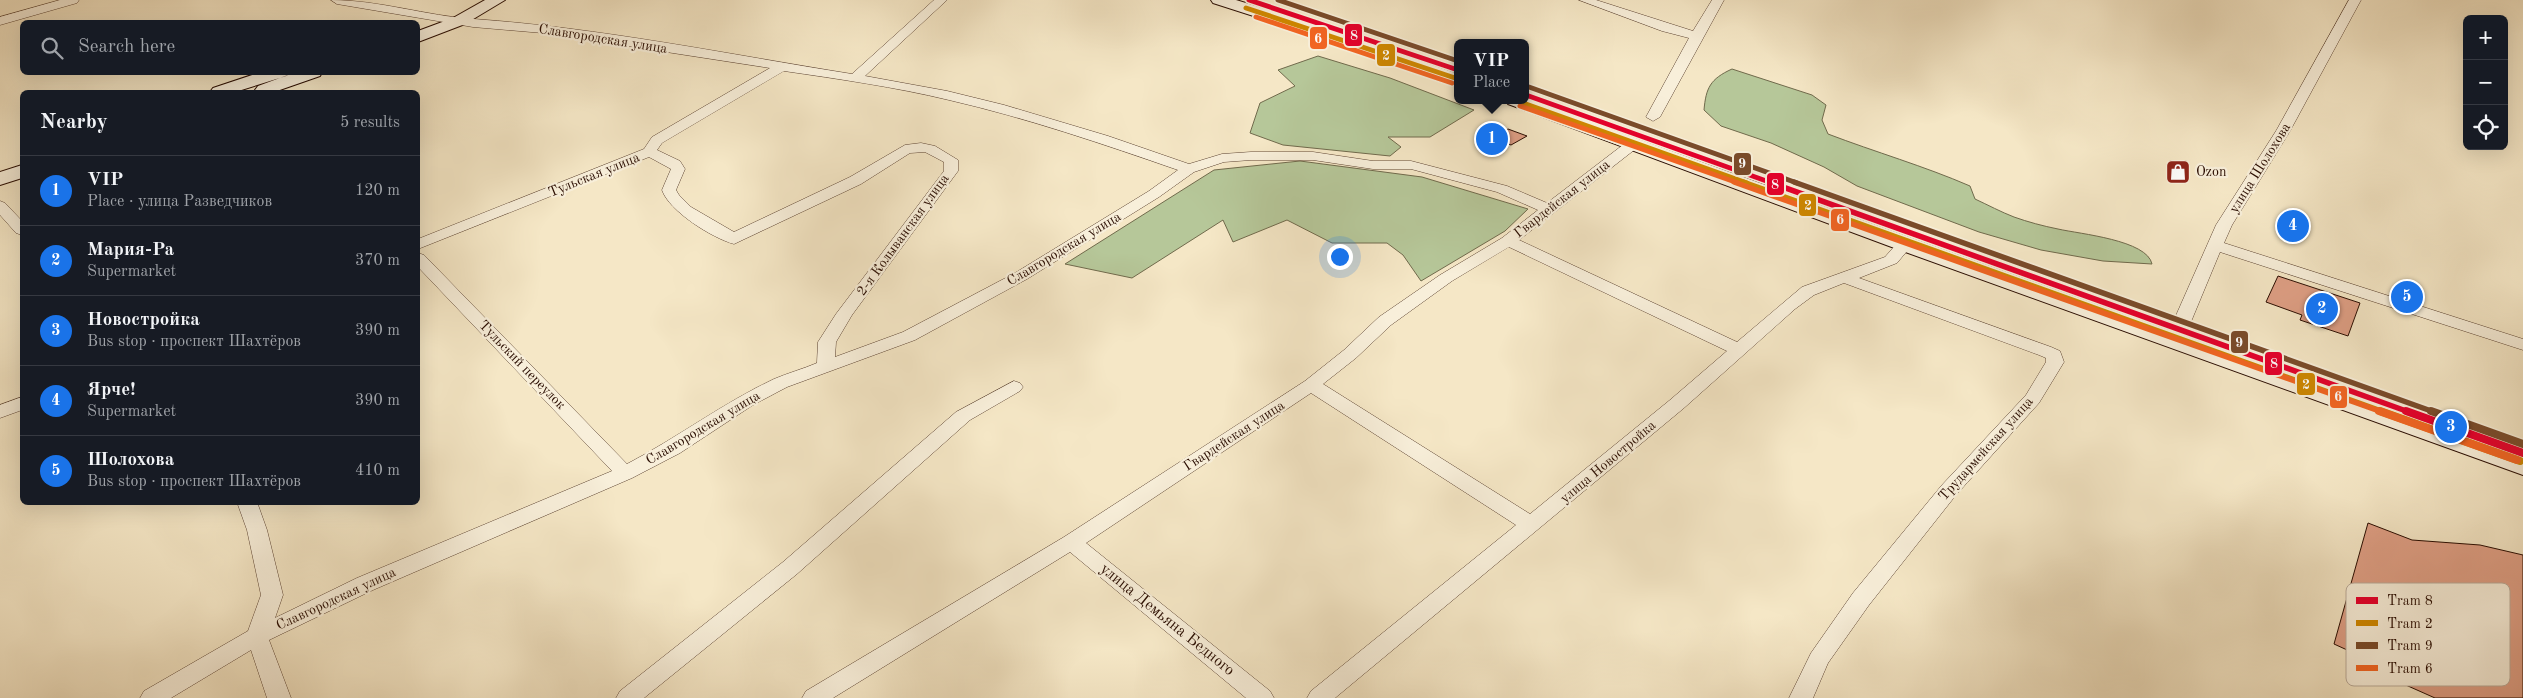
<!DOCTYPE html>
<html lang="en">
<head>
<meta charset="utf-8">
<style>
  :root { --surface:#171b24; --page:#20242c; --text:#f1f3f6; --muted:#9ea1a6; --line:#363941; --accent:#1a73e8 }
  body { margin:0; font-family:"Old Standard TT",serif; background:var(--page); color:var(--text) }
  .controls { position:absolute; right:15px; top:15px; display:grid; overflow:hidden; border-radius:8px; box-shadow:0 5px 20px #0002 }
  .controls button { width:45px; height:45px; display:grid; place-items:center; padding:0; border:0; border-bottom:1px solid var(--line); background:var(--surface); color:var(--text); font:25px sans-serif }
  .you { position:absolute; left:1339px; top:256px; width:18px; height:18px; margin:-12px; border:4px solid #fff; border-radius:50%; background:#1a73e8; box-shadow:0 0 0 8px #1a73e833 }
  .badge { display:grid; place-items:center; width:32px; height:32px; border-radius:50%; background:var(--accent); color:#fff; font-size:16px; font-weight:700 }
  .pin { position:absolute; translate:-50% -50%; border:2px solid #fff; box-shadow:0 1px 5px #0006 }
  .popup { position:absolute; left:1454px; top:39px; width:75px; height:65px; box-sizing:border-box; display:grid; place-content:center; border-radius:8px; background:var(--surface); filter:drop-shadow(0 1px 4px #0005); font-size:16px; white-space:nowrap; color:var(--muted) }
  .popup b { font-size:19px; color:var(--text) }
  .popup::after { content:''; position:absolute; left:50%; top:100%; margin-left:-10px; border:10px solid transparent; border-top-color:var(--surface) }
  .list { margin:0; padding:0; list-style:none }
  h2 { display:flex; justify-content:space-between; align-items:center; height:65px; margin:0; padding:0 20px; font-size:21px }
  h2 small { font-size:16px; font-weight:400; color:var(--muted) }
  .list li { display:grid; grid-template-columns:32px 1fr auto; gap:15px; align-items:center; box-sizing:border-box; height:70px; padding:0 20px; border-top:1px solid var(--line) }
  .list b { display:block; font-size:19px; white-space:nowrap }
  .list p { margin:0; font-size:16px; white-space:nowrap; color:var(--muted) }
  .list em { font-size:16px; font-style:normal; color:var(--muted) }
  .icon { flex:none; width:28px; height:28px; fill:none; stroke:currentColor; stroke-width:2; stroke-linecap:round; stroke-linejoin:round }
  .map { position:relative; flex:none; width:2523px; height:698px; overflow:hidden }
  .search { position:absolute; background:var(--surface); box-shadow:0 5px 20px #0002; left:20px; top:20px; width:400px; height:55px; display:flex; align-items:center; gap:12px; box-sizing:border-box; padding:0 18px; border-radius:8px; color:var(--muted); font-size:19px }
  .panel { position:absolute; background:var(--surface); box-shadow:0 5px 20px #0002; left:20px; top:90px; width:400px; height:415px; border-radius:8px }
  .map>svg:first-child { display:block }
  .green { fill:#b6c799; stroke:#706a4c }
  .building { fill:#df9f85; stroke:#290c00 }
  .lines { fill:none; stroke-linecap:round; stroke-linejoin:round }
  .street-casing { stroke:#5c4332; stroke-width:1 }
  .secondary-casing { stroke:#290c00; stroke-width:2 }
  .street { fill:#f8efda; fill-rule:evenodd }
  .secondary { fill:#f8efda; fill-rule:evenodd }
  .tram-1-far2-casing { stroke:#f8efda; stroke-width:8 }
  .tram-1-far1-casing { stroke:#f8efda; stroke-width:9 }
  .tram-1-casing { stroke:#f8efda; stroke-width:11 }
  .tram-2-far2-casing { stroke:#f8efda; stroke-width:8 }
  .tram-2-far1-casing { stroke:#f8efda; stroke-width:9 }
  .tram-2-casing { stroke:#f8efda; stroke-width:11 }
  .tram-3-far2-casing { stroke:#f8efda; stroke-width:8 }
  .tram-3-far1-casing { stroke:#f8efda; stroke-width:9 }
  .tram-3-casing { stroke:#f8efda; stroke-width:11 }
  .tram-4-far2-casing { stroke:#f8efda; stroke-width:8 }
  .tram-4-far1-casing { stroke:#f8efda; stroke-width:9 }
  .tram-4-casing { stroke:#f8efda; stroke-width:11 }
  .tram-1-far2 { stroke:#e4002b; stroke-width:5 }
  .tram-1-far1 { stroke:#e4002b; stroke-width:5.5 }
  .tram-1 { stroke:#e4002b; stroke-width:8 }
  .tram-2-far2 { stroke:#ce8700; stroke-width:5 }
  .tram-2-far1 { stroke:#ce8700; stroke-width:5.5 }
  .tram-2 { stroke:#ce8700; stroke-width:8 }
  .tram-3-far2 { stroke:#7a4b2a; stroke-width:5 }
  .tram-3-far1 { stroke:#7a4b2a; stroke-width:5.5 }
  .tram-3 { stroke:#7a4b2a; stroke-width:8 }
  .tram-4-far2 { stroke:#f26522; stroke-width:5 }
  .tram-4-far1 { stroke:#f26522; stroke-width:5.5 }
  .tram-4 { stroke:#f26522; stroke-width:8 }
  .labels { text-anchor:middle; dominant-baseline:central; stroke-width:4.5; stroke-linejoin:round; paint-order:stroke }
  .street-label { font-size:14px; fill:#290c00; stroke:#f8efda }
  .poi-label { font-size:14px; fill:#290c00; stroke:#f8efda; text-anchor:start }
  .near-street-label { font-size:16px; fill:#290c00; stroke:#f8efda }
  .key { fill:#f8efda; stroke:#baab99; stroke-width:1 }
  .key-label { font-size:14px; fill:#290c00 }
  .line-badge { stroke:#f8efda; stroke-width:2 }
  .badge-label { font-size:14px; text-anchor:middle; font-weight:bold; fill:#fff }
</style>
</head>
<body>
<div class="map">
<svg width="2523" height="698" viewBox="0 0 2523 698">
  <rect width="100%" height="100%" fill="#f5e7c6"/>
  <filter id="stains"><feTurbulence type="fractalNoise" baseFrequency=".004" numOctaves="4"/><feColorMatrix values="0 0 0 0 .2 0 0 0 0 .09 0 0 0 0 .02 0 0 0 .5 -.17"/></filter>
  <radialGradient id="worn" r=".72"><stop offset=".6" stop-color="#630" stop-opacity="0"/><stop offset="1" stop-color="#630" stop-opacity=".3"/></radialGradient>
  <!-- green -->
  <path class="green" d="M1318 56 1390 78 1474 110 1430 137H1388L1401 147 1390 156 1283 145 1250 133 1260 103 1295 86 1278 70Z
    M1732 69 1812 95 1826 105 1822 120 1828 134C1875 152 1924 166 1970 186L1975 199C1988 205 2001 212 2014 217 2028 222 2043 226 2058 229 2080 234 2147 240 2152 264L2103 261 2041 250 1979 232 1857 186 1824 167 1771 143 1721 126 1704 110C1706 88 1710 79 1732 69Z
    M1300 161 1422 177 1528 209 1505 231 1421 281 1403 255 1387 243H1332L1287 220 1233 242 1223 220 1132 278 1065 264 1214 170Z"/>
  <!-- building -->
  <path class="building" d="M1508 129 1527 136 1511 145 1492 138Z
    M2278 276 2360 303 2348 336 2300 320 2302 315 2266 302Z
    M2368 523 2412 540 2480 545 2523 555V698H2435L2354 662 2356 654 2334 644Z"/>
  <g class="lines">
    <defs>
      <path id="street" d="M60 0H79L77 3 0 25V17Z
        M331 0C380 0 426 16 474 19 600 28 727 54 852 74L934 0H947L865 76 947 91 1004 105 1108 136 1189 164 1222 154 1251 152H1313L1373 161H1411L1507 186 1547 203 1628 141H1638L1640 144 1638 147 1519 240 1737 342 1802 287 1885 257 1899 241 1905 239 1913 244 1897 263 1859 278 2051 347 2060 351 2064 362 2039 403 1956 495 1869 605 1828 663 1813 698H1789L1811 653 1853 593 1942 485 2026 395 2046 362V358L2039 355 1844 283 1814 295 1795 309 1684 408 1335 698H1307L1311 691 1516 525 1311 393 1086 543 1270 691 1274 698H1246L1070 552 833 698H802L806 691 1064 537 1305 381 1344 350 1379 317 1440 275 1502 238 1538 210 1497 192 1411 169H1373L1313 160H1251L1224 162 1194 172 1159 197 1027 279 915 340 787 387 753 405 680 453 632 478 373 590 269 640 291 698H267L251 650 171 698H140L144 691 248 631 261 595 247 530 237 502H257L267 530 283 595 275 618 357 578 612 471 418 267V253L424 255 627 464C677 438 723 403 774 379 788 373 803 369 817 363L818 342 836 314 944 171V162L925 152 910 153 861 184 734 244C712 238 669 211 662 190L671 169 649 157 418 249V239L644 149 652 137 770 68 543 33 473 27 337 4ZM784 71C839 79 895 87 949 100 1027 118 1103 144 1178 170L1149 191 1015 273 903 332 835 357 836 342 852 315 958 171V160L935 146 921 143 905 145 850 177 734 232 691 207 679 195 676 190 685 169 680 161 657 150 662 143ZM1509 247 1727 351 1670 400 1530 514 1323 384 1356 358 1391 325 1452 281Z
        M1579 0H1596L1693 31 1712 0H1724L1660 117 1653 121 1646 117 1689 38 1662 31Z
        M2349 0H2361L2290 131 2232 225 2224 243 2523 339V350L2220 252 2188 329 2178 344H2166L2163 340 2170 329 2216 225 2276 131Z
        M0 201 5 203 22 221V235L16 233 0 215Z
        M1014 381 1020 383 1023 387 1020 391 970 420 797 574 644 698H616L620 691 783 562 956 412Z
        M22 397V410L0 418V405Z"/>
      <path id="secondary" d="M485 0H505L465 24 418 42V31L453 18Z
        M1211 0H1236L1318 25 1458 74V85L1306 33 1213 3Z
        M261 72H288L286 76 235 92H210L213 88Z
        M296 72H322L320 76 274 92H257L255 90 258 86Z
        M1526 98 1913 239 2523 456V475L1897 249 1508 104 1505 100H1526Z
        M22 165V178L0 185V172Z"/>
    </defs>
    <!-- street casing -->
    <use href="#street" class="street-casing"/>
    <!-- secondary casing -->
    <use href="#secondary" class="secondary-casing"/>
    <!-- street -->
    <use href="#street" class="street"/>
    <!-- secondary -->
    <use href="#secondary" class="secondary"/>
    <defs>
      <path id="tram-1-far2" d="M1249 0 1458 70
        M1526 95 1772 183"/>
      <path id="tram-1-far1" d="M1769 182 2409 412"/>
      <path id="tram-1" d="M2406 411 2523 453"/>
      <path id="tram-2-far2" d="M1246 8 1455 78
        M1523 103 1747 183"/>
      <path id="tram-2-far1" d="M1743 182 2384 412"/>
      <path id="tram-2" d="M2380 411 2520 461"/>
      <path id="tram-3-far2" d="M1278 0 1458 61
        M1529 87 1797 183"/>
      <path id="tram-3-far1" d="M1794 182 2434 412"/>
      <path id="tram-3" d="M2431 411 2523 444"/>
      <path id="tram-4-far2" d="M1256 17 1452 83
        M1520 106 1738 183"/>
      <path id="tram-4-far1" d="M1734 182 2382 412"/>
      <path id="tram-4" d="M2379 411 2517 460"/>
    </defs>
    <!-- tram-1-far2 casing -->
    <use href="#tram-1-far2" class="tram-1-far2-casing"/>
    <!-- tram-1-far1 casing -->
    <use href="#tram-1-far1" class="tram-1-far1-casing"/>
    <!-- tram-1 casing -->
    <use href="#tram-1" class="tram-1-casing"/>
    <!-- tram-2-far2 casing -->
    <use href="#tram-2-far2" class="tram-2-far2-casing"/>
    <!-- tram-2-far1 casing -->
    <use href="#tram-2-far1" class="tram-2-far1-casing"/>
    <!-- tram-2 casing -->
    <use href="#tram-2" class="tram-2-casing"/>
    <!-- tram-3-far2 casing -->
    <use href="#tram-3-far2" class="tram-3-far2-casing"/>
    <!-- tram-3-far1 casing -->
    <use href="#tram-3-far1" class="tram-3-far1-casing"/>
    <!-- tram-3 casing -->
    <use href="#tram-3" class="tram-3-casing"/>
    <!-- tram-4-far2 casing -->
    <use href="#tram-4-far2" class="tram-4-far2-casing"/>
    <!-- tram-4-far1 casing -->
    <use href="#tram-4-far1" class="tram-4-far1-casing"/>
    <!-- tram-4 casing -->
    <use href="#tram-4" class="tram-4-casing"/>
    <!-- tram-1-far2 -->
    <use href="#tram-1-far2" class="tram-1-far2"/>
    <!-- tram-1-far1 -->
    <use href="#tram-1-far1" class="tram-1-far1"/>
    <!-- tram-1 -->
    <use href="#tram-1" class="tram-1"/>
    <!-- tram-2-far2 -->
    <use href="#tram-2-far2" class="tram-2-far2"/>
    <!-- tram-2-far1 -->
    <use href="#tram-2-far1" class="tram-2-far1"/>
    <!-- tram-2 -->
    <use href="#tram-2" class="tram-2"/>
    <!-- tram-3-far2 -->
    <use href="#tram-3-far2" class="tram-3-far2"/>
    <!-- tram-3-far1 -->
    <use href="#tram-3-far1" class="tram-3-far1"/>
    <!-- tram-3 -->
    <use href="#tram-3" class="tram-3"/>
    <!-- tram-4-far2 -->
    <use href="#tram-4-far2" class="tram-4-far2"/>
    <!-- tram-4-far1 -->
    <use href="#tram-4-far1" class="tram-4-far1"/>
    <!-- tram-4 -->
    <use href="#tram-4" class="tram-4"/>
  </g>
  <!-- icons -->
  <defs>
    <symbol id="shop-square" viewBox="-11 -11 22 22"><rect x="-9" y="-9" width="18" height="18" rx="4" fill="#8f2418" stroke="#f8efda"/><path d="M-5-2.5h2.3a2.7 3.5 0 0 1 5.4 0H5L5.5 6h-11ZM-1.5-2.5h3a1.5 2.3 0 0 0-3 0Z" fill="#fff"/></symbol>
  </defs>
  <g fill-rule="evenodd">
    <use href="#shop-square" x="2164" y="158" width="28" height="28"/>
  </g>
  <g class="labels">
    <!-- street labels -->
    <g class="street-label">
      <text transform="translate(603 39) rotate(9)">Славгородская улица</text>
      <text transform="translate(2260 168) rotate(-58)">улица Шолохова</text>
      <text transform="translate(594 175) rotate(-22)">Тульская улица</text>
      <text transform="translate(1562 199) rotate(-38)">Гвардейская улица</text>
      <text transform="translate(903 235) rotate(-54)">2-я Колыванская улица</text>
      <text transform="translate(1064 249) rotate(-31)">Славгородская улица</text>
      <text transform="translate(522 365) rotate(46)">Тульский переулок</text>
      <text transform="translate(703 428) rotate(-31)">Славгородская улица</text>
      <text transform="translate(1234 436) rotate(-33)">Гвардейская улица</text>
      <text transform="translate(1986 449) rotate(-48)">Трудармейская улица</text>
      <text transform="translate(1608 462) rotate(-40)">улица Новостройка</text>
      <text transform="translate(336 599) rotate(-25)">Славгородская улица</text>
    </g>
    <!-- poi labels -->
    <g class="poi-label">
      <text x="2196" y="172">Ozon</text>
    </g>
    <!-- near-street labels -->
    <g class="near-street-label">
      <text transform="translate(1167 620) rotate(39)">улица Демьяна Бедного</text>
    </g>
  </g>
  <!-- legend -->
  <rect x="2346" y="583" width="164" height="103" rx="8" class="key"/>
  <rect x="2356" y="597" width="22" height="7" fill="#e4002b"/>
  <rect x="2356" y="620" width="22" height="6" fill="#ce8700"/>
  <rect x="2356" y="642" width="22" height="7" fill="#7a4b2a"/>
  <rect x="2356" y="665" width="22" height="6" fill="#f26522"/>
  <g class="key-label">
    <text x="2387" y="605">Tram 8</text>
    <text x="2387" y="628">Tram 2</text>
    <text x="2387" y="650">Tram 9</text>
    <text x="2387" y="673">Tram 6</text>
  </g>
  <g class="line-badge">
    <rect x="1344" y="23" width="19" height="24" rx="5" fill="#e4002b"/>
    <rect x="1309" y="26" width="19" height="24" rx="5" fill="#f26522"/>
    <rect x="1376" y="43" width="20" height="24" rx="5" fill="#ce8700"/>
    <rect x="1733" y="152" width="19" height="24" rx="5" fill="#7a4b2a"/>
    <rect x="1766" y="172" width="19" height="24" rx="5" fill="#e4002b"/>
    <rect x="1798" y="193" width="19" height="24" rx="5" fill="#ce8700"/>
    <rect x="1830" y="208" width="20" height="24" rx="5" fill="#f26522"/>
    <rect x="2230" y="330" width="19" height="24" rx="5" fill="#7a4b2a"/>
    <rect x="2264" y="351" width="19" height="25" rx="5" fill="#e4002b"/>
    <rect x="2296" y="372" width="20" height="24" rx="5" fill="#ce8700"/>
    <rect x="2329" y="385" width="19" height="24" rx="5" fill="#f26522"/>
  </g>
  <g class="badge-label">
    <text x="1354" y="40">8</text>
    <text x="1318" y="43">6</text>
    <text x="1386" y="60">2</text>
    <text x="1742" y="168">9</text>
    <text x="1775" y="189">8</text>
    <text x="1808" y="210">2</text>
    <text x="1840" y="224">6</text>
    <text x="2239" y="347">9</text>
    <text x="2274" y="368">8</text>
    <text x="2306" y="389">2</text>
    <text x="2338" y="401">6</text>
  </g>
  <rect width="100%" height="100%" filter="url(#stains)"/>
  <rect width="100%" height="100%" fill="url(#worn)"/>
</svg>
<div class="controls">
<button>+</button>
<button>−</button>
<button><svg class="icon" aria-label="locate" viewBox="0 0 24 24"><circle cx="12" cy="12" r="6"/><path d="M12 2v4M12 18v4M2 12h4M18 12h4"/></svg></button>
</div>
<div class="you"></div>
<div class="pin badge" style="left:1492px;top:139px">1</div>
<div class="popup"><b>VIP</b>Place</div>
<div class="pin badge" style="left:2322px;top:309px">2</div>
<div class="pin badge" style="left:2451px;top:427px">3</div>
<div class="pin badge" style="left:2293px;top:226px">4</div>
<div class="pin badge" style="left:2407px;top:297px">5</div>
<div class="search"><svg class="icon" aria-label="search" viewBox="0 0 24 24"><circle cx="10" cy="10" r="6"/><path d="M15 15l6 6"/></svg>Search here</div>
<section class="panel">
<h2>Nearby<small>5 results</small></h2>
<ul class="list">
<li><span class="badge">1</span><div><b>VIP</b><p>Place · улица Разведчиков</p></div><em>120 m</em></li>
<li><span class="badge">2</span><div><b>Мария-Ра</b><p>Supermarket</p></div><em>370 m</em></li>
<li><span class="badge">3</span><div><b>Новостройка</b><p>Bus stop · проспект Шахтёров</p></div><em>390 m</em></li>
<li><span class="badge">4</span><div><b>Ярче!</b><p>Supermarket</p></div><em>390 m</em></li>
<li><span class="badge">5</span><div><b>Шолохова</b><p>Bus stop · проспект Шахтёров</p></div><em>410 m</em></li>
</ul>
</section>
</div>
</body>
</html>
